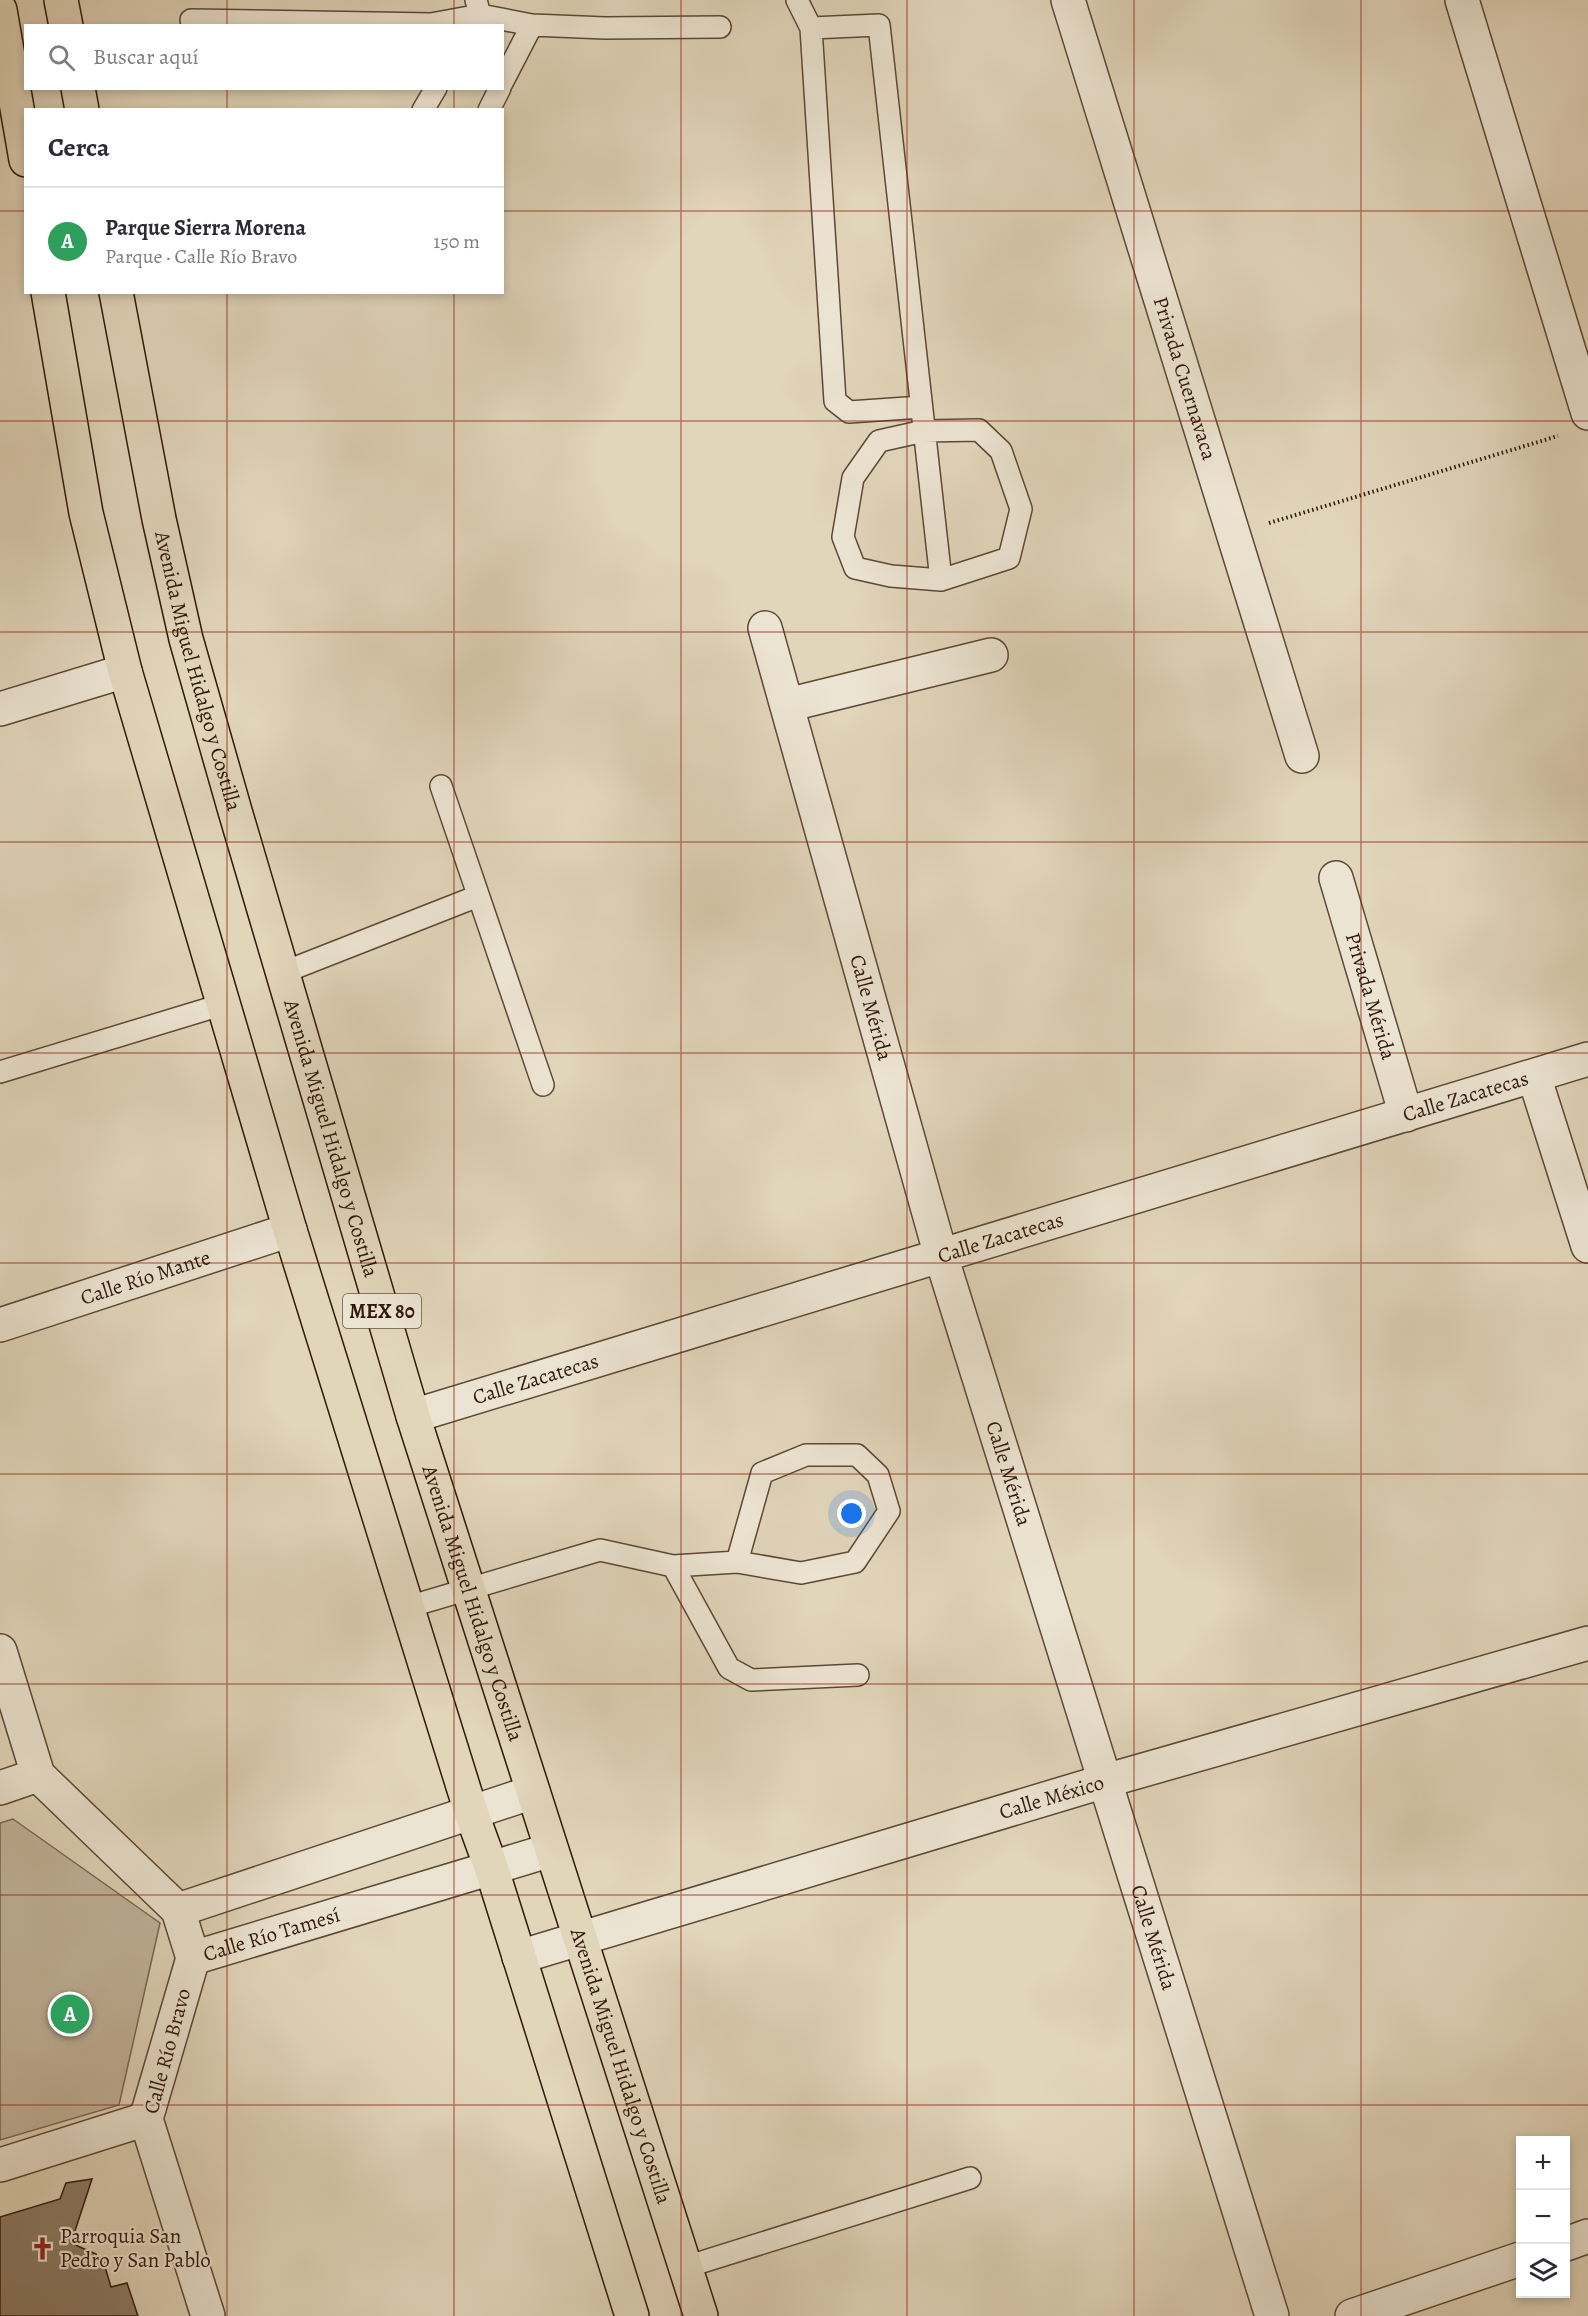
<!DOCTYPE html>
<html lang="es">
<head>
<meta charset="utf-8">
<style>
  :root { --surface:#fff; --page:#f2f2f3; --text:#2b2b33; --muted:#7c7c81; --line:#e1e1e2; --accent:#8f2418 }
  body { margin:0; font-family:Alegreya,serif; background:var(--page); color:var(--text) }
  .controls { position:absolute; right:18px; bottom:18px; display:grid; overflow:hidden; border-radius:0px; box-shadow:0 3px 9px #0003 }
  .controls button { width:54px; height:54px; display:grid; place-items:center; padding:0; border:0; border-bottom:2px solid var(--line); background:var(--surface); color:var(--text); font:30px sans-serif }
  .you { position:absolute; left:852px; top:1514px; width:21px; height:21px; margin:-15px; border:4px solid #fff; border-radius:50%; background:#1a73e8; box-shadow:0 0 0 9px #1a73e833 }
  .badge { display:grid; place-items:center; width:39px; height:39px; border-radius:50%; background:var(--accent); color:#fff; font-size:20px; font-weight:700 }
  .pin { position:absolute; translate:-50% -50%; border:3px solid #fff; box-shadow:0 2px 6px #0006 }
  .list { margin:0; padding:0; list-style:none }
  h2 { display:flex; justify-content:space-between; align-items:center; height:78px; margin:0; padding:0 24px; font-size:26px }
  h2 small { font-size:20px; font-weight:400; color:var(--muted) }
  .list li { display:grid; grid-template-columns:39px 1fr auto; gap:18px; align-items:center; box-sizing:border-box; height:108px; padding:0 24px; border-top:2px solid var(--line) }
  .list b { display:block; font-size:22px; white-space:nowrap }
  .list p { margin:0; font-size:20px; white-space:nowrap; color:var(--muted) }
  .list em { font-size:20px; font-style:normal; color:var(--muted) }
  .icon { flex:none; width:33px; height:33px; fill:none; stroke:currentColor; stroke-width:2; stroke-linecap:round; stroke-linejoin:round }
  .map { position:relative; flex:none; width:1588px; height:2316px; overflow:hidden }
  .search { position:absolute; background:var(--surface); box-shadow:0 3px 9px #0003; left:24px; top:24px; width:480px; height:66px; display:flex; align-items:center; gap:15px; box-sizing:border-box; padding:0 21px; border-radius:0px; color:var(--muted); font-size:22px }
  .panel { position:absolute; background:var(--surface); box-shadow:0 3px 9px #0003; left:24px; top:108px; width:480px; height:186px; border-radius:0px }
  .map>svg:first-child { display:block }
  .green { fill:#c3b59c; stroke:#7a6753; stroke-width:1.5 }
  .building { fill:#8c7b66; stroke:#30190a; stroke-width:1.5 }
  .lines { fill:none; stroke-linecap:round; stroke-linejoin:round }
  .service-casing { stroke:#5c4836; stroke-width:24 }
  .minor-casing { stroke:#5c4836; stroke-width:36 }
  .tertiary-casing { stroke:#5c4836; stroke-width:36 }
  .primary-casing { stroke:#30190a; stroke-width:36 }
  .path { stroke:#30190a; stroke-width:4; stroke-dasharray:1.5 3; stroke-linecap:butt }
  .service { stroke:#ece4d2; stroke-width:21 }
  .minor { stroke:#ece4d2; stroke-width:33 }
  .tertiary { stroke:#ece4d2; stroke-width:33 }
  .primary { stroke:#e1d5ba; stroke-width:33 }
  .grid { fill:none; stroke:#8f2418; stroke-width:1.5; stroke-opacity:0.55 }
  .labels { text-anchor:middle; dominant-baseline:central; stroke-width:4.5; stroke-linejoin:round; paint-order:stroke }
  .shield { fill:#ece4d2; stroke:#685646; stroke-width:1.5 }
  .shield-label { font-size:20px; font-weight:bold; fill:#30190a }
  .street-label { font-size:21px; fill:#30190a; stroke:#ece4d2 }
  .poi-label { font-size:21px; fill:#30190a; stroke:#ece4d2; text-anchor:start }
</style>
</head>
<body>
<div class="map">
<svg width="1588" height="2316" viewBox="0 0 1588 2316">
  <rect width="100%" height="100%" fill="#e1d5ba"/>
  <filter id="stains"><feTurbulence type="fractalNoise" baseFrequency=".00333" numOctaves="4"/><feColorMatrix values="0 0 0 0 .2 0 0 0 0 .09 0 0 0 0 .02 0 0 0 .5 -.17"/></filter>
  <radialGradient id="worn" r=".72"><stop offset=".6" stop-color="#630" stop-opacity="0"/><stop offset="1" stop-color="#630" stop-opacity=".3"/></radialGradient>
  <!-- green -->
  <path class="green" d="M13 1819 160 1923 119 2105 0 2140V1823Z"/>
  <!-- building -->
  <path class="building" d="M92 2179 71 2243 96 2254 98 2262 103 2260 111 2287 127 2283 138 2316H0V2217L60 2199 66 2183Z"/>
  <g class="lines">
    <defs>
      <path id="service" d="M476 0 480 15 532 25 605 28 720 27
        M797 0 811 28 835 401 849 412 921 407
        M191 20 431 24 480 15
        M811 28 879 25 941 580
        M502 83 532 25
        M423 110 436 88
        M489 110 500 88
        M979 430 1001 451 1021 509 1009 558 941 580 891 576 855 568 843 537 853 478 879 441 924 431Z
        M441 786 543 1085
        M282 973 478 896
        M0 1072 224 1004
        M673 1566 729 1668 751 1680 858 1675
        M408 1607 600 1550 673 1566 737 1562 762 1473 806 1455H857L878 1475 889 1511 855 1562 801 1573 737 1562
        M686 2267 970 2178"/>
      <g id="minor">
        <path id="s1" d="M1068 0 1302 756"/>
        <path d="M1462 0 1588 413"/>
        <path id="s2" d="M765 628 941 1256 1272 2316"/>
        <path d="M787 705 991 655"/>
        <path id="s3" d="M1336 878 1406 1115"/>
        <path d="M1534 1076 1588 1246"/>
        <path id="s4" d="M0 1325 290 1230"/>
        <path id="s5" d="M413 1416 1588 1059"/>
        <path d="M0 1651 38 1775 178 1910 193 1958"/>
        <path d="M0 1788 38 1775"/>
        <path d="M178 1910 533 1792"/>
        <path id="s6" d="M519 1957 1105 1781 1588 1643"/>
        <path id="s7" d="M193 1958 551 1850"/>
        <path d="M193 1958 146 2119 208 2316"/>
        <path d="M0 2165 146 2119"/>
        <path d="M1566 2244 1588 2236"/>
        <path d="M1352 2316 1520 2259"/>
      </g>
      <path id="tertiary" d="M0 709 125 671"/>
      <g id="primary">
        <path d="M61 0 66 26"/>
        <path d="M0 10 26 160"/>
        <path d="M78 88 82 110"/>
        <path d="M48 292 86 513 125 671 290 1230 471 1812 491 1867 632 2316"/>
        <path id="s8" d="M116 292 159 519 186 639 235 811 413 1416 701 2316"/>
      </g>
    </defs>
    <!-- service casing -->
    <use href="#service" class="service-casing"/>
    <!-- minor casing -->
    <use href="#minor" class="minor-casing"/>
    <!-- tertiary casing -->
    <use href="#tertiary" class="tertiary-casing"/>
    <!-- primary casing -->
    <use href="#primary" class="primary-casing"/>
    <!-- path -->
    <path class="path" d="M1269 523 1558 436"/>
    <!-- service -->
    <use href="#service" class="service"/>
    <!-- minor -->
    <use href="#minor" class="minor"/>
    <!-- tertiary -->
    <use href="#tertiary" class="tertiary"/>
    <!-- primary -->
    <use href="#primary" class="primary"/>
  </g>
  <!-- grid -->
  <path class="grid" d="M227 0V26M454 0V26M681 0V2316M907 0V2316M1134 0V2316M1361 0V2316M227 88V110M454 88V110M0 211H26M502 211H1588M227 292V2316M454 292V2316M0 421H1588M0 632H1588M0 842H1588M0 1053H1588M0 1263H1588M0 1474H1588M0 1684H1588M0 1895H1588M0 2105H1588"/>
  <!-- icons -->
  <defs>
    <symbol id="church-bare" viewBox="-9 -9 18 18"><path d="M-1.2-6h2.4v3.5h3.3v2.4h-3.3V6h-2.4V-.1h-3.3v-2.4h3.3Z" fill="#8f2418" stroke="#ece4d2" stroke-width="2.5" paint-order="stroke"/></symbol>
  </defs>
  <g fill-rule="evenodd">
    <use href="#church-bare" x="26" y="2232" width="33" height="33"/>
  </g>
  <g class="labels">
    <!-- shield labels -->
    <rect class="shield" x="343" y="1294" width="78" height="34" rx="4.5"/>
    <g class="shield-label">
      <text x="382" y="1311">MEX 80</text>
    </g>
    <!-- street labels -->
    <g class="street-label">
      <text stroke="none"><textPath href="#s1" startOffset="396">Privada Cuernavaca</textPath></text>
      <text stroke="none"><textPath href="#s8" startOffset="388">Avenida Miguel Hidalgo y Costilla</textPath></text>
      <text stroke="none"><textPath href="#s3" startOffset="123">Privada Mérida</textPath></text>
      <text stroke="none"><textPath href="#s2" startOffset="394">Calle Mérida</textPath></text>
      <text stroke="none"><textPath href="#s5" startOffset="1100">Calle Zacatecas</textPath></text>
      <text stroke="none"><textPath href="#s8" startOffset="874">Avenida Miguel Hidalgo y Costilla</textPath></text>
      <text stroke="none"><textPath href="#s5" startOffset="614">Calle Zacatecas</textPath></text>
      <text stroke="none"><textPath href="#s4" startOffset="153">Calle Río Mante</textPath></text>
      <text stroke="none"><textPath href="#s5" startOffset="128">Calle Zacatecas</textPath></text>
      <text stroke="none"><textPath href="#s2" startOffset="880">Calle Mérida</textPath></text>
      <text stroke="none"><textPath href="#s8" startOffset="1360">Avenida Miguel Hidalgo y Costilla</textPath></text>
      <text stroke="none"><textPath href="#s6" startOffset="556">Calle México</textPath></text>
      <text stroke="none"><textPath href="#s7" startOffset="82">Calle Río Tamesí</textPath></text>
      <text stroke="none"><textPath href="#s2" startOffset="1366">Calle Mérida</textPath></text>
      <text transform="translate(167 2051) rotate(-75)">Calle Río Bravo</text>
      <text stroke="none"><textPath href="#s8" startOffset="1846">Avenida Miguel Hidalgo y Costilla</textPath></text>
    </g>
    <!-- poi labels -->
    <g class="poi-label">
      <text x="60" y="2236">Parroquia San<tspan x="60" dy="24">Pedro y San Pablo</tspan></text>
    </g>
  </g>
  <rect width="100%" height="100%" filter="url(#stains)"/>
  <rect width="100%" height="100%" fill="url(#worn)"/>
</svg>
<div class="controls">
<button>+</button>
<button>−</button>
<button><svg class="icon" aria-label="layers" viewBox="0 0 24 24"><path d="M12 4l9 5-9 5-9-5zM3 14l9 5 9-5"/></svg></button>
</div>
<div class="you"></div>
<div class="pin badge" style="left:70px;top:2014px;background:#2e9e5b">A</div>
<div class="search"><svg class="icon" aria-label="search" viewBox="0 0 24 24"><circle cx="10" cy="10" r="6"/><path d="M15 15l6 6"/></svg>Buscar aquí</div>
<section class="panel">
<h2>Cerca<small></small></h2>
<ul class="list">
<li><span class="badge" style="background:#2e9e5b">A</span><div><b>Parque Sierra Morena</b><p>Parque · Calle Río Bravo</p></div><em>150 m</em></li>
</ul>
</section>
</div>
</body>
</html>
